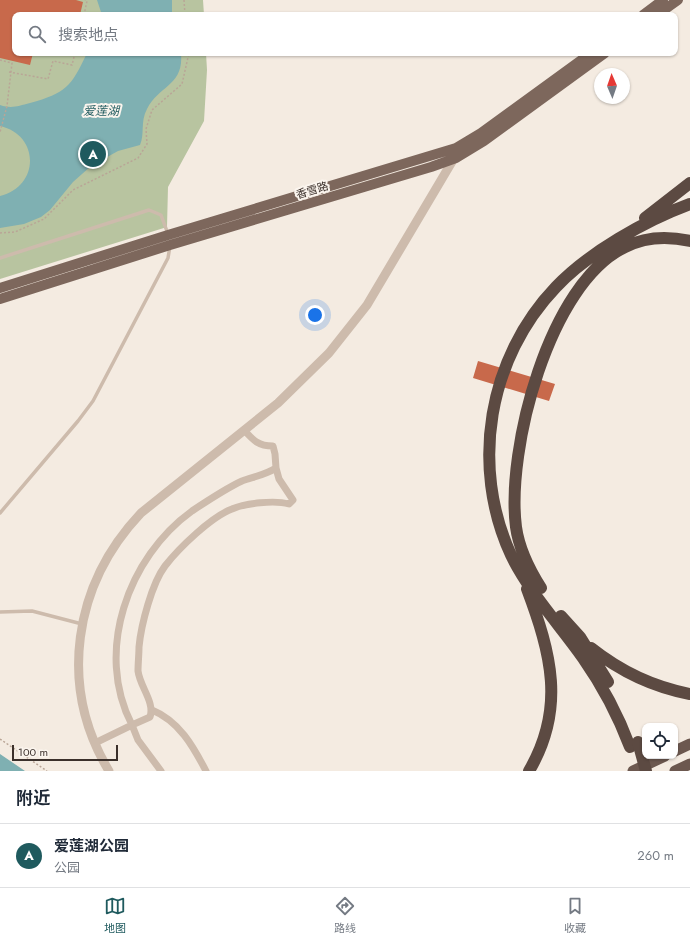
<!DOCTYPE html>
<html lang="zh">
<head>
<meta charset="utf-8">
<style>
  :root { --surface:#fff; --page:#f2f2f3; --text:#1f2937; --muted:#747a83; --line:#e0e1e3; --accent:#1f5a5e }
  body { margin:0; font-family:Jost,"Noto Sans SC",sans-serif; background:var(--page); color:var(--text) }
  .controls { position:absolute; right:12px; bottom:12px; display:grid; overflow:hidden; border-radius:8px; box-shadow:0 1px 3px #0004 }
  .controls button { width:36px; height:36px; display:grid; place-items:center; padding:0; border:0; border-bottom:1px solid var(--line); background:var(--surface); color:var(--text); font:20px sans-serif }
  .compass { position:absolute; left:594px; top:68px; width:36px; height:36px; border-radius:50%; background:var(--surface); box-shadow:0 1px 3px #0004; rotate:358deg }
  .scale { position:absolute; left:12px; bottom:10px; width:106px; box-sizing:border-box; padding-left:4px; border:2px solid #3b302b; border-top:0; font-size:11px; line-height:14px; white-space:nowrap; color:#3b302b; -webkit-text-stroke:3px #fbf5ee; paint-order:stroke }
  .you { position:absolute; left:315px; top:315px; width:14px; height:14px; margin:-10px; border:3px solid #fff; border-radius:50%; background:#1a73e8; box-shadow:0 0 0 6px #1a73e833 }
  .badge { display:grid; place-items:center; width:26px; height:26px; border-radius:50%; background:var(--accent); color:#fff; font-size:13px; font-weight:700 }
  .pin { position:absolute; translate:-50% -50%; border:2px solid #fff; box-shadow:0 1px 4px #0006 }
  .list { margin:0; padding:0; list-style:none }
  h2 { display:flex; justify-content:space-between; align-items:center; height:52px; margin:0; padding:0 16px; font-size:17px }
  h2 small { font-size:13px; font-weight:400; color:var(--muted) }
  .list li { display:grid; grid-template-columns:26px 1fr auto; gap:12px; align-items:center; box-sizing:border-box; height:64px; padding:0 16px; border-top:1px solid var(--line) }
  .list b { display:block; font-size:15px; white-space:nowrap }
  .list p { margin:0; font-size:13px; white-space:nowrap; color:var(--muted) }
  .list em { font-size:13px; font-style:normal; color:var(--muted) }
  .icon { flex:none; width:22px; height:22px; fill:none; stroke:currentColor; stroke-width:2; stroke-linecap:round; stroke-linejoin:round }
  .map { position:relative; flex:none; width:690px; height:771px; overflow:hidden }
  .search { position:absolute; background:var(--surface); box-shadow:0 1px 3px #0004; left:12px; right:12px; top:12px; height:44px; display:flex; align-items:center; gap:10px; box-sizing:border-box; padding:0 14px; border-radius:8px; color:var(--muted); font-size:15px }
  .sheet { height:116px; background:var(--surface) }
  nav { display:flex; justify-content:space-around; align-items:center; box-sizing:border-box; height:56px; border-top:1px solid var(--line); background:var(--surface); font-size:11px; color:var(--muted) }
  nav a { display:grid; justify-items:center; gap:2px }
  nav .on { color:var(--accent) }
  .map>svg:first-child { display:block }
  .green { fill:#b8c4a0 }
  .water { fill:#7fb0b2 }
  .building { fill:#c8694b }
  .lines { fill:none; stroke-linecap:round; stroke-linejoin:round }
  .path { stroke:#b9a596; stroke-width:1.5; stroke-dasharray:2 2; stroke-linecap:butt }
  .service { stroke:#cdbbac; stroke-width:3.5 }
  .minor { stroke:#cdbbac; stroke-width:7 }
  .tertiary { stroke:#cdbbac; stroke-width:9 }
  .primary { stroke:#7d675c; stroke-width:10 }
  .trunk { stroke:#6c584f; stroke-width:11 }
  .motorway { stroke:#5c4a42; stroke-width:12 }
  .motorway-bridge { stroke:#5c4a42; stroke-width:12 }
  .labels { text-anchor:middle; dominant-baseline:central; stroke-width:4; stroke-linejoin:round; paint-order:stroke }
  .street-label { font-size:11px; fill:#3b302b; stroke:#fbf5ee }
  .water-label { font-size:12px; font-style:italic; fill:#1f5a5e; stroke:#fbf5ee }
</style>
</head>
<body>
<div class="map">
<svg width="690" height="771" viewBox="0 0 690 771">
  <rect width="100%" height="100%" fill="#f4ebe1"/>
  <!-- green -->
  <path class="green" d="M0 0H203L204 15H15V53H206L207 70 204 121 168 187 167 227 0 279Z"/>
  <!-- water -->
  <path class="water" d="M97 0H172V15H100L101 12Z
    M87 53H181C184 86 159 85 147 109 140 122 145 134 140 145L118 151 91 166 73 182 50 210 41 217 24 224 0 228V196C40 186 40 135 0 126V105C12 109 18 106 30 103 66 93 71 87 87 53Z
    M0 754 25 771H0Z"/>
  <!-- building -->
  <path class="building" d="M0 0H76L83 2 80 15H15V53H33L30 65 0 58Z
    M478 361 555 384 549 401 473 378Z"/>
  <g class="lines">
    <!-- path -->
    <path class="path" d="M184 0 185 15
      M84 15 87 1 85 0
      M0 60 12 63 7 106 0 132
      M9 72 48 79 53 61 72 65 75 53
      M0 233 15 232 44 219 73 190 138 158 147 144 146 129 152 110 182 84 189 53
      M0 739 47 771"/>
    <!-- service -->
    <path class="service" d="M0 258 149 210 161 215 168 234
      M0 513 78 421 93 401 168 258 170 246
      M0 612 32 611 82 624"/>
    <!-- minor -->
    <path class="minor" d="M152 710C179 721 193 746 206 771
      M95 743 132 725C94 652 128 557 192 511 204 503 229 487 242 481 253 477 265 475 276 468L275 454 273 446C258 446 253 440 244 430
      M161 771 138 740 132 725 150 717C155 702 140 687 138 671 138 664 139 654 139 647 141 625 152 583 165 566 179 548 211 517 232 509 245 503 275 500 289 504L293 500 279 479 276 468"/>
    <!-- tertiary -->
    <path class="tertiary" d="M109 771C58 686 73 585 141 513L278 403 329 353 367 305 456 155"/>
    <!-- primary -->
    <path class="primary" d="M643 15 663 0
      M657 15 678 0
      M0 288 168 235 456 148 481 133 591 53
      M0 299 170 245 431 167 456 158 484 141 605 53"/>
    <!-- trunk -->
    <path class="trunk" d="M675 751 690 744
      M633 771 665 756
      M675 771 690 764"/>
    <!-- motorway -->
    <path class="motorway" d="M645 218 690 183
      M541 588C529 569 519 549 516 527 506 450 549 283 625 247 645 237 668 236 690 241
      M527 589C551 653 566 708 529 771
      M561 616 580 637 608 682
      M591 648C620 671 653 687 690 694
      M630 747C618 715 602 685 583 658 559 624 529 592 511 555 470 466 488 358 556 287 588 253 646 220 690 204"/>
    <!-- motorway-bridge -->
    <path class="motorway-bridge" d="M638 742 646 771"/>
  </g>
  <g class="labels">
    <!-- street labels -->
    <g class="street-label">
      <text transform="translate(312 190) rotate(-17)">香雪路</text>
    </g>
    <!-- water labels -->
    <g class="water-label">
      <text x="101" y="111">爱莲湖</text>
    </g>
  </g>
</svg>
<div class="controls">
<button><svg class="icon" aria-label="locate" viewBox="0 0 24 24"><circle cx="12" cy="12" r="6"/><path d="M12 2v4M12 18v4M2 12h4M18 12h4"/></svg></button>
</div>
<svg class="compass" viewBox="-18 -18 36 36"><path d="M0-13l5 13h-10z" fill="#e53935"/><path d="M0 13l5-13h-10z" fill="#747a83"/></svg>
<div class="scale">100 m</div>
<div class="you"></div>
<div class="pin badge" style="left:93px;top:154px">A</div>
<div class="search"><svg class="icon" aria-label="search" viewBox="0 0 24 24"><circle cx="10" cy="10" r="6"/><path d="M15 15l6 6"/></svg>搜索地点</div>
</div>
<section class="sheet">
<h2>附近<small></small></h2>
<ul class="list">
<li><span class="badge">A</span><div><b>爱莲湖公园</b><p>公园</p></div><em>260 m</em></li>
</ul>
</section>
<nav>
<a class="on"><svg class="icon" aria-label="map" viewBox="0 0 24 24"><path d="M3 6l6-2 6 2 6-2v14l-6 2-6-2-6 2zM9 4v14M15 6v14"/></svg>地图</a>
<a><svg class="icon" aria-label="directions" viewBox="0 0 24 24"><path d="M12 3l9 9-9 9-9-9zM9 14v-3h6M13 9l2 2-2 2"/></svg>路线</a>
<a><svg class="icon" aria-label="saved" viewBox="0 0 24 24"><path d="M7 4h10v16l-5-4-5 4z"/></svg>收藏</a>
</nav>
</body>
</html>
